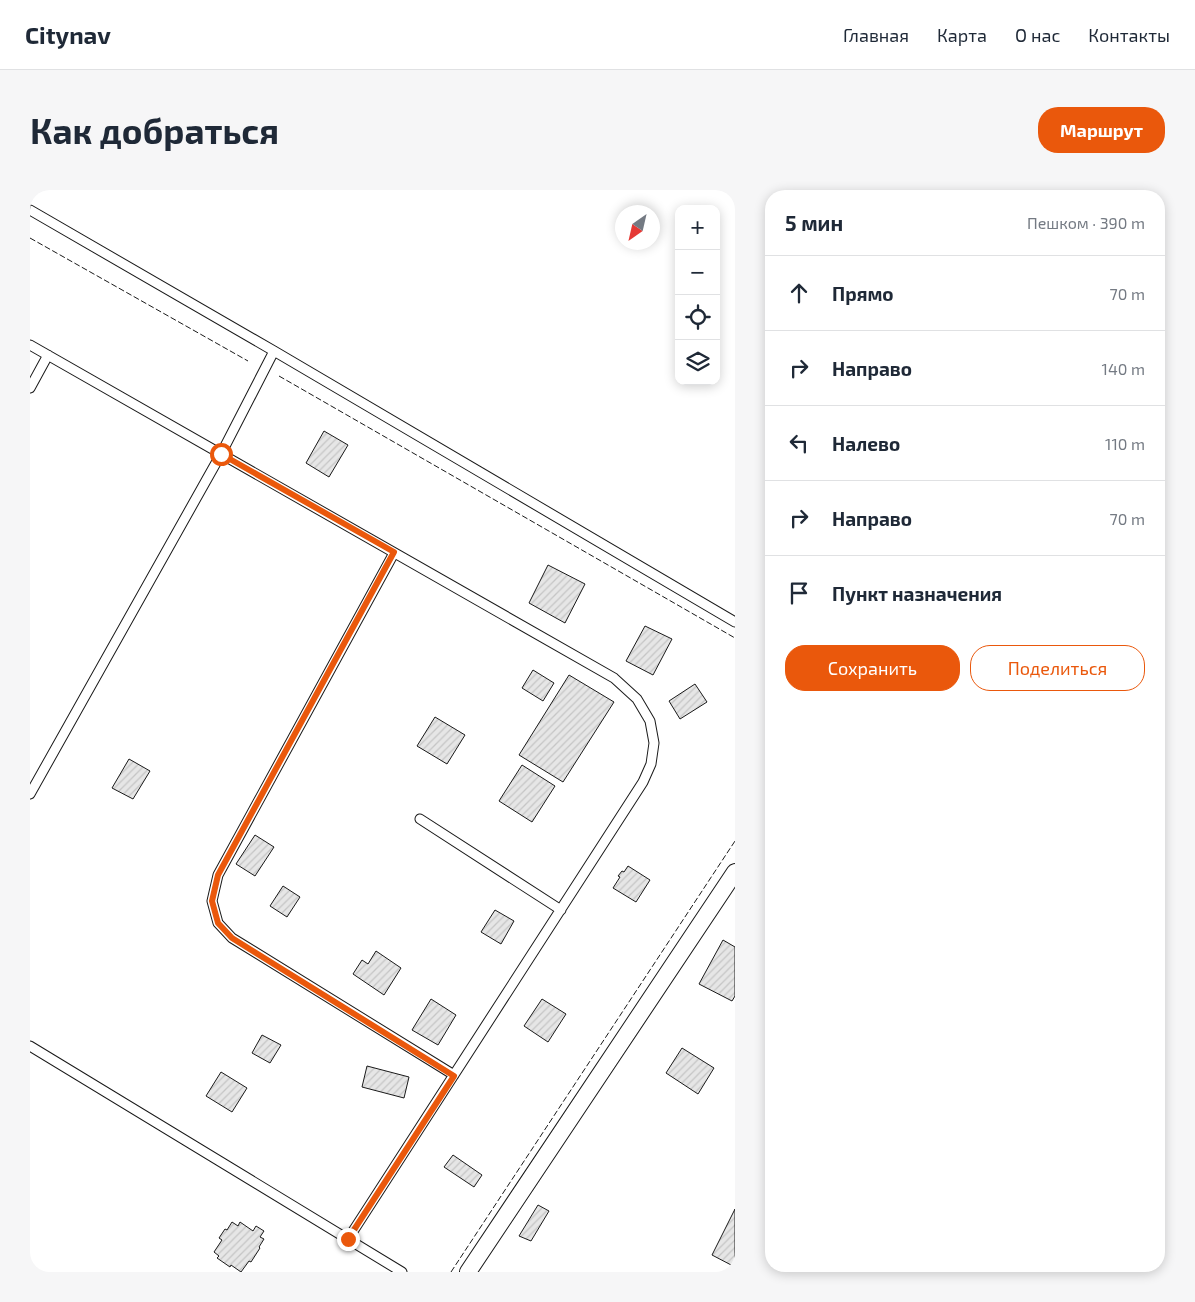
<!DOCTYPE html>
<html lang="ru">
<head>
<meta charset="utf-8">
<style>
  :root { --surface:#fff; --page:#f6f6f7; --text:#1f2937; --muted:#747a83; --line:#e0e1e3; --accent:#ea580c }
  body { margin:0; font-family:"Exo 2",sans-serif; background:var(--page); color:var(--text) }
  .controls { position:absolute; right:15px; top:15px; display:grid; overflow:hidden; border-radius:10px; box-shadow:0 2px 12px #0003 }
  .controls button { width:45px; height:45px; display:grid; place-items:center; padding:0; border:0; border-bottom:1px solid var(--line); background:var(--surface); color:var(--text); font:25px sans-serif }
  .compass { position:absolute; left:585px; top:15px; width:45px; height:45px; border-radius:50%; background:var(--surface); box-shadow:0 2px 12px #0003; rotate:214deg }
  .stop { position:absolute; width:15px; height:15px; margin:-11px; border:4px solid #ea580c; border-radius:50%; background:#fff }
  .stop.end { background:#ea580c; border-color:#fff; box-shadow:0 1px 5px #0008 }
  .list { margin:0; padding:0; list-style:none }
  h2 { display:flex; justify-content:space-between; align-items:center; height:65px; margin:0; padding:0 20px; font-size:21px }
  h2 small { font-size:16px; font-weight:400; color:var(--muted) }
  .list li { display:grid; grid-template-columns:32px 1fr auto; gap:15px; align-items:center; box-sizing:border-box; height:75px; padding:0 20px; border-top:1px solid var(--line) }
  .list b { display:block; font-size:19px; white-space:nowrap }
  .list em { font-size:16px; font-style:normal; color:var(--muted) }
  .actions { display:flex; gap:10px; padding:15px 20px }
  .actions a { flex:1; padding:11px 0; border:1px solid var(--accent); border-radius:20px; text-align:center; font-size:18px; color:var(--accent) }
  .actions .main { background:var(--accent); color:#fff }
  .icon { flex:none; width:28px; height:28px; fill:none; stroke:currentColor; stroke-width:2; stroke-linecap:round; stroke-linejoin:round }
  .map { position:relative; flex:none; width:705px; height:1082px; overflow:hidden; border-radius:20px }
  header { display:flex; align-items:center; gap:30px; box-sizing:border-box; height:70px; padding:0 25px; background:var(--surface); border-bottom:1px solid var(--line) }
  header strong { font-size:24px }
  nav { display:flex; gap:28px; margin-inline-start:auto; font-size:18px }
  .intro { display:flex; align-items:center; justify-content:space-between; box-sizing:border-box; height:120px; padding:0 30px }
  h1 { margin:0; font-size:35px }
  .button { padding:12px 22px; border-radius:20px; background:var(--accent); color:#fff; font-size:18px; font-weight:700 }
  main { display:flex; gap:30px; padding:0 30px }
  aside { flex:1; background:var(--surface); border-radius:20px; box-shadow:0 2px 12px #0003 }
  .map>svg:first-child { display:block }
  .building { fill:url(#building-hatch); stroke:#1a1a1a }
  .lines { fill:none; stroke-linecap:round; stroke-linejoin:round }
  .lane-casing { stroke:#1a1a1a; stroke-width:11 }
  .street-casing { stroke:#1a1a1a; stroke-width:18 }
  .lane { stroke:#fff; stroke-width:9 }
  .street { stroke:#fff; stroke-width:16 }
  .fence { stroke:#1a1a1a; stroke-width:1; stroke-dasharray:6 2.5; stroke-linecap:butt }
  .route { stroke:#ea580c; stroke-width:6 }
</style>
</head>
<body>
<header>
<strong>Citynav</strong>
<nav><a>Главная</a><a>Карта</a><a>О нас</a><a>Контакты</a></nav>
</header>
<div class="intro"><h1>Как добраться</h1><a class="button">Маршрут</a></div>
<main>
<div class="map">
<svg width="705" height="1082" viewBox="0 0 705 1082">
  <defs>
    <pattern id="building-hatch" width="6" height="6" patternUnits="userSpaceOnUse" patternTransform="scale(1.25)"><rect width="6" height="6" fill="#e6e6e6"/><path d="M-1 1l2-2M0 6l6-6M5 7l2-2" fill="none" stroke="#c5c5c5"/></pattern>
  </defs>
  <rect width="100%" height="100%" fill="#fff"/>
  <!-- building -->
  <path class="building" d="M294 241 318 255 299 287 276 273Z
    M518 375 555 394 535 433 499 413Z
    M615 436 642 449 623 485 596 471Z
    M503 480 524 493 513 511 492 498Z
    M539 485 584 512 533 592 489 565Z
    M665 494 677 512 650 529 639 511Z
    M405 527 435 545 417 574 387 556Z
    M99 569 120 581 103 609 82 598Z
    M492 575 525 596 502 632 469 611Z
    M225 645 244 657 225 686 206 674Z
    M598 676 620 690 606 712 583 698 590 687 588 686 592 681 594 682Z
    M253 696 270 707 257 727 240 716Z
    M465 720 484 731 471 754 451 742Z
    M693 750 705 757V806L702 811 669 794Z
    M346 761 371 778 354 805 323 784 332 770 338 774Z
    M401 809 426 825 408 855 382 840Z
    M512 809 536 824 518 852 494 836Z
    M232 845 251 855 240 873 222 863Z
    M652 858 684 878 668 904 636 883Z
    M337 876 379 887 374 908 332 897Z
    M191 882 217 898 202 922 176 906Z
    M423 965 452 985 444 997 414 977Z
    M508 1015 519 1021 501 1051 489 1046Z
    M705 1019V1077L682 1065Z
    M202 1032 208 1036 210 1032 223 1041 226 1036 234 1041 230 1047 234 1049 229 1057 230 1058 221 1072 219 1071 211 1082 201 1075 200 1077 187 1068 189 1066 184 1062 192 1050 189 1048 195 1039 197 1040Z"/>
  <g class="lines">
    <defs>
      <path id="lane" d="M0 20 244 161 705 432
        M0 155 584 488 607 509 620 531 624 553 621 574 613 592 318 1049
        M0 198 18 165
        M364 363 188 685 182 711 188 733 202 748 424 885
        M0 604 191 264 244 161
        M390 629 531 720
        M0 856 372 1082"/>
      <path id="street" d="M438 1082 705 682"/>
    </defs>
    <!-- lane casing -->
    <use href="#lane" class="lane-casing"/>
    <!-- street casing -->
    <use href="#street" class="street-casing"/>
    <!-- lane -->
    <use href="#lane" class="lane"/>
    <!-- street -->
    <use href="#street" class="street"/>
    <!-- fence -->
    <path class="fence" d="M0 48 218 171
      M249 186 705 448
      M421 1082 705 651"/>
  </g>
  <g class="lines">
    <!-- route -->
    <path class="route" d="M191 264 364 362 188 685 182 711 188 733 202 748 424 886 318 1049"/>
  </g>
</svg>
<div class="controls">
<button>+</button>
<button>−</button>
<button><svg class="icon" aria-label="locate" viewBox="0 0 24 24"><circle cx="12" cy="12" r="6"/><path d="M12 2v4M12 18v4M2 12h4M18 12h4"/></svg></button>
<button><svg class="icon" aria-label="layers" viewBox="0 0 24 24"><path d="M12 4l9 5-9 5-9-5zM3 14l9 5 9-5"/></svg></button>
</div>
<svg class="compass" viewBox="-18 -18 36 36"><path d="M0-13l5 13h-10z" fill="#e53935"/><path d="M0 13l5-13h-10z" fill="#747a83"/></svg>
<div class="stop" style="left:191px;top:264px"></div>
<div class="stop end" style="left:318px;top:1049px"></div>
</div>
<aside>
<h2>5 мин<small>Пешком · 390 m</small></h2>
<ul class="list">
<li><svg class="icon" aria-label="ahead" viewBox="0 0 24 24"><path d="M12 20V5M6 11l6-6 6 6"/></svg><div><b>Прямо</b></div><em>70 m</em></li>
<li><svg class="icon" aria-label="right" viewBox="0 0 24 24"><path d="M7 20v-9h11M14 6l5 5-5 5"/></svg><div><b>Направо</b></div><em>140 m</em></li>
<li><svg class="icon" aria-label="left" viewBox="0 0 24 24"><path d="M17 20v-9H6M10 6l-5 5 5 5"/></svg><div><b>Налево</b></div><em>110 m</em></li>
<li><svg class="icon" aria-label="right" viewBox="0 0 24 24"><path d="M7 20v-9h11M14 6l5 5-5 5"/></svg><div><b>Направо</b></div><em>70 m</em></li>
<li><svg class="icon" aria-label="arrive" viewBox="0 0 24 24"><path d="M6 21V4h12l-3 4 3 4H6"/></svg><div><b>Пункт назначения</b></div></li>
</ul>
<div class="actions"><a class="main">Сохранить</a><a>Поделиться</a></div>
</aside>
</main>
</body>
</html>
